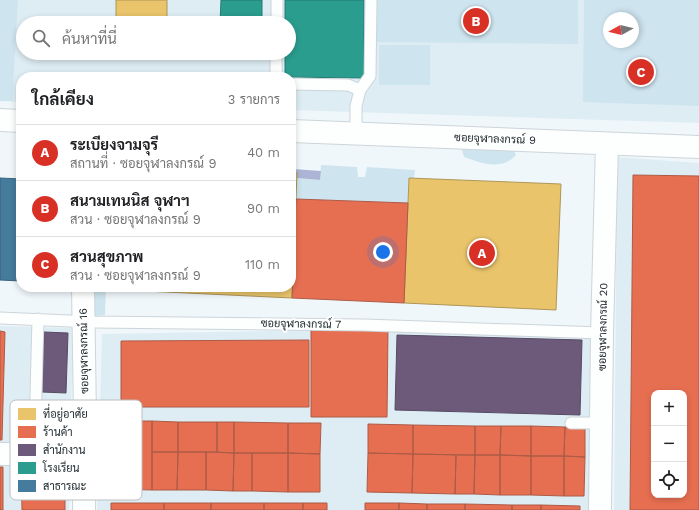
<!DOCTYPE html>
<html lang="th">
<head>
<meta charset="utf-8">
<style>
  :root { --surface:#fff; --page:#f2f2f2; --text:#202124; --muted:#757577; --line:#e0e0e0; --accent:#d93025 }
  body { margin:0; font-family:"Work Sans",Sarabun,sans-serif; background:var(--page); color:var(--text) }
  .controls { position:absolute; right:12px; bottom:12px; display:grid; overflow:hidden; border-radius:8px; box-shadow:0 2px 6px #0003 }
  .controls button { width:36px; height:36px; display:grid; place-items:center; padding:0; border:0; border-bottom:1px solid var(--line); background:var(--surface); color:var(--text); font:20px sans-serif }
  .compass { position:absolute; left:603px; top:12px; width:36px; height:36px; border-radius:50%; background:var(--surface); box-shadow:0 2px 6px #0003; rotate:262deg }
  .you { position:absolute; left:383px; top:252px; width:14px; height:14px; margin:-10px; border:3px solid #fff; border-radius:50%; background:#1a73e8; box-shadow:0 0 0 6px #1a73e833 }
  .badge { display:grid; place-items:center; width:26px; height:26px; border-radius:50%; background:var(--accent); color:#fff; font-size:13px; font-weight:700 }
  .pin { position:absolute; translate:-50% -50%; border:2px solid #fff; box-shadow:0 1px 4px #0006 }
  .list { margin:0; padding:0; list-style:none }
  h2 { display:flex; justify-content:space-between; align-items:center; height:52px; margin:0; padding:0 16px; font-size:17px }
  h2 small { font-size:13px; font-weight:400; color:var(--muted) }
  .list li { display:grid; grid-template-columns:26px 1fr auto; gap:12px; align-items:center; box-sizing:border-box; height:56px; padding:0 16px; border-top:1px solid var(--line) }
  .list b { display:block; font-size:15px; white-space:nowrap }
  .list p { margin:0; font-size:13px; white-space:nowrap; color:var(--muted) }
  .list em { font-size:13px; font-style:normal; color:var(--muted) }
  .icon { flex:none; width:22px; height:22px; fill:none; stroke:currentColor; stroke-width:2; stroke-linecap:round; stroke-linejoin:round }
  .map { position:relative; flex:none; width:699px; height:510px; overflow:hidden }
  .search { position:absolute; background:var(--surface); box-shadow:0 2px 6px #0003; left:16px; top:16px; width:280px; height:44px; display:flex; align-items:center; gap:10px; box-sizing:border-box; padding:0 14px; border-radius:22px; color:var(--muted); font-size:15px }
  .panel { position:absolute; background:var(--surface); box-shadow:0 2px 6px #0003; left:16px; top:72px; width:280px; height:220px; border-radius:16px }
  .map>svg:first-child { display:block }
  .built { fill:#deedf4; fill-rule:evenodd }
  .green { fill:#cee4ef; fill-rule:evenodd }
  .water { fill:#adb5d6 }
  .homes { fill:#e9c46a; stroke:#ad9659 }
  .shops { fill:#e76f51; stroke:#ac5b47; fill-rule:evenodd }
  .offices { fill:#6d597a; stroke:#564b64 }
  .schools { fill:#2a9d8f; stroke:#277b72 }
  .public { fill:#457b9d; stroke:#3a637c }
  .lines { fill:none; stroke-linecap:round; stroke-linejoin:round }
  .lane-casing { stroke:#ccd5d9; stroke-width:13 }
  .street-casing { stroke:#ccd5d9; stroke-width:24 }
  .lane { stroke:#fdfefe; stroke-width:11 }
  .street { stroke:#fdfefe; stroke-width:22 }
  .labels { text-anchor:middle; dominant-baseline:central; stroke-width:4; stroke-linejoin:round; paint-order:stroke }
  .street-label { font-size:11px; fill:#212b30; stroke:#fff }
  .key { fill:#fff; stroke:#bcbfc1; stroke-width:1 }
  .key-label { font-size:11px; fill:#212b30 }
</style>
</head>
<body>
<div class="map">
<svg width="699" height="510" viewBox="0 0 699 510">
  <rect width="100%" height="100%" fill="#f0f7fa"/>
  <!-- built -->
  <path class="built" d="M0 0H699V123L291 110V77H21V102L0 101ZM609 18H633V42H609ZM23 23H289V53H23Z
    M617 157 699 163V510H614ZM654 393H684V495H654Z
    M0 326 73 328 69 510H0Z
    M390 329 594 338 592 510H97L102 334Z"/>
  <!-- green -->
  <path class="green" d="M0 0H18L12 101H0Z
    M375 0H578V44L375 42Z
    M584 0H699V106L583 102ZM609 18H633V42H609Z
    M379 45H430V85H379Z
    M465 149 514 151 516 155C502 171 480 163 464 157L462 150Z
    M321 165 357 167 358 177H365L367 167 415 170 414 178H409L408 203 296 199 297 178 320 180Z
    M95 287H106L105 315 95 316Z"/>
  <!-- water -->
  <path class="water" d="M293 169 321 171 320 180 297 178V173L293 172Z"/>
  <!-- homes -->
  <path class="homes" d="M116 0H167V23H116Z
    M291 172 297 173 292 298 123 290 124 287H291Z
    M409 178 561 184 556 310 404 303Z"/>
  <!-- shops -->
  <path class="shops" d="M633 175 699 176V510H630ZM654 393H684V495H654Z
    M296 199 408 203 404 303 292 298Z
    M311 327 388 329 387 417H311Z
    M0 331 5 332 2 440H0Z
    M309 340V407H121V341Z
    M112 421H152V490L112 489Z
    M152 421 178 422V452H152Z
    M178 422H217V452H178Z
    M217 422H234V453L217 452Z
    M234 422 288 423V453H234Z
    M288 423H321L320 454 288 453Z
    M368 424 413 425V454L368 453Z
    M413 425 475 426V455L413 454Z
    M475 426H501L500 455H475Z
    M501 426H531V456L500 455Z
    M531 426 565 427 564 456H531Z
    M565 427H585V457L564 456Z
    M152 452H178L177 490H152Z
    M178 452H206V490H177Z
    M206 452 234 453 233 491 206 490Z
    M234 453H252V491H233Z
    M252 453H288V492L252 491Z
    M288 453 320 454V492H288Z
    M368 453 413 454 412 493 367 492Z
    M413 454 456 455 455 494 412 493Z
    M456 455H475L474 494H455Z
    M475 455H500V495L474 494Z
    M500 455 531 456V495H500Z
    M531 456H564V496L531 495Z
    M564 456 585 457 584 496H564Z
    M0 467H3V510H0Z
    M21 468H51L65 476V510H22Z
    M111 503H164V510H111Z
    M164 503H211V510H164Z
    M211 503H264V510H211Z
    M264 503H303V510H264Z
    M303 503H327V510H303Z
    M365 503H399V510H365Z
    M399 503 427 504V510H399Z
    M427 504H465V510H427Z
    M465 504 512 505V510H465Z
    M512 505H541V510H512Z
    M541 505 580 506V510H541Z"/>
  <!-- offices -->
  <path class="offices" d="M44 332 68 333 66 393 42 392Z
    M397 335 582 340 580 415 395 410Z"/>
  <!-- schools -->
  <path class="schools" d="M221 0H262V23H220Z
    M285 0H364V78L285 77V53H289V23H285Z"/>
  <!-- public -->
  <path class="public" d="M0 178 21 179V281L0 280Z"/>
  <g class="lines">
    <defs>
      <path id="lane" d="M277 23V0
        M276 53V70L278 77
        M291 84 348 85 360 90
        M356 134V106L360 90 370 76 371 0
        M0 318 93 322 364 325 602 333
        M38 319 35 432 36 437 40 440 84 441
        M85 417H113
        M571 423H601"/>
      <path id="street" d="M0 120 21 121
        M291 131 699 147
        M83 287 85 417 84 510
        M0 454H68
        M600 510 602 333 607 144"/>
    </defs>
    <!-- lane casing -->
    <use href="#lane" class="lane-casing"/>
    <!-- street casing -->
    <use href="#street" class="street-casing"/>
    <!-- lane -->
    <use href="#lane" class="lane"/>
    <!-- street -->
    <use href="#street" class="street"/>
  </g>
  <g class="labels">
    <!-- street labels -->
    <g class="street-label">
      <text transform="translate(495 139) rotate(2)">ซอยจุฬาลงกรณ์ 9</text>
      <text transform="translate(301 324) rotate(1)">ซอยจุฬาลงกรณ์ 7</text>
      <text transform="translate(603 327) rotate(-89)">ซอยจุฬาลงกรณ์ 20</text>
      <text transform="translate(84 351) rotate(-91)">ซอยจุฬาลงกรณ์ 16</text>
    </g>
  </g>
  <!-- legend -->
  <rect x="10" y="400" width="132" height="100" rx="6" class="key"/>
  <rect x="18" y="408" width="18" height="12" fill="#e9c46a"/>
  <rect x="18" y="426" width="18" height="12" fill="#e76f51"/>
  <rect x="18" y="444" width="18" height="12" fill="#6d597a"/>
  <rect x="18" y="462" width="18" height="12" fill="#2a9d8f"/>
  <rect x="18" y="480" width="18" height="12" fill="#457b9d"/>
  <g class="key-label">
    <text x="43" y="418">ที่อยู่อาศัย</text>
    <text x="43" y="436">ร้านค้า</text>
    <text x="43" y="454">สำนักงาน</text>
    <text x="43" y="472">โรงเรียน</text>
    <text x="43" y="490">สาธารณะ</text>
  </g>
</svg>
<div class="controls">
<button>+</button>
<button>−</button>
<button><svg class="icon" aria-label="locate" viewBox="0 0 24 24"><circle cx="12" cy="12" r="6"/><path d="M12 2v4M12 18v4M2 12h4M18 12h4"/></svg></button>
</div>
<svg class="compass" viewBox="-18 -18 36 36"><path d="M0-13l5 13h-10z" fill="#e53935"/><path d="M0 13l5-13h-10z" fill="#757577"/></svg>
<div class="you"></div>
<div class="pin badge" style="left:482px;top:253px">A</div>
<div class="pin badge" style="left:476px;top:21px">B</div>
<div class="pin badge" style="left:641px;top:72px">C</div>
<div class="search"><svg class="icon" aria-label="search" viewBox="0 0 24 24"><circle cx="10" cy="10" r="6"/><path d="M15 15l6 6"/></svg>ค้นหาที่นี่</div>
<section class="panel">
<h2>ใกล้เคียง<small>3 รายการ</small></h2>
<ul class="list">
<li><span class="badge">A</span><div><b>ระเบียงจามจุรี</b><p>สถานที่ · ซอยจุฬาลงกรณ์ 9</p></div><em>40 m</em></li>
<li><span class="badge">B</span><div><b>สนามเทนนิส จุฬาฯ</b><p>สวน · ซอยจุฬาลงกรณ์ 9</p></div><em>90 m</em></li>
<li><span class="badge">C</span><div><b>สวนสุขภาพ</b><p>สวน · ซอยจุฬาลงกรณ์ 9</p></div><em>110 m</em></li>
</ul>
</section>
</div>
</body>
</html>
